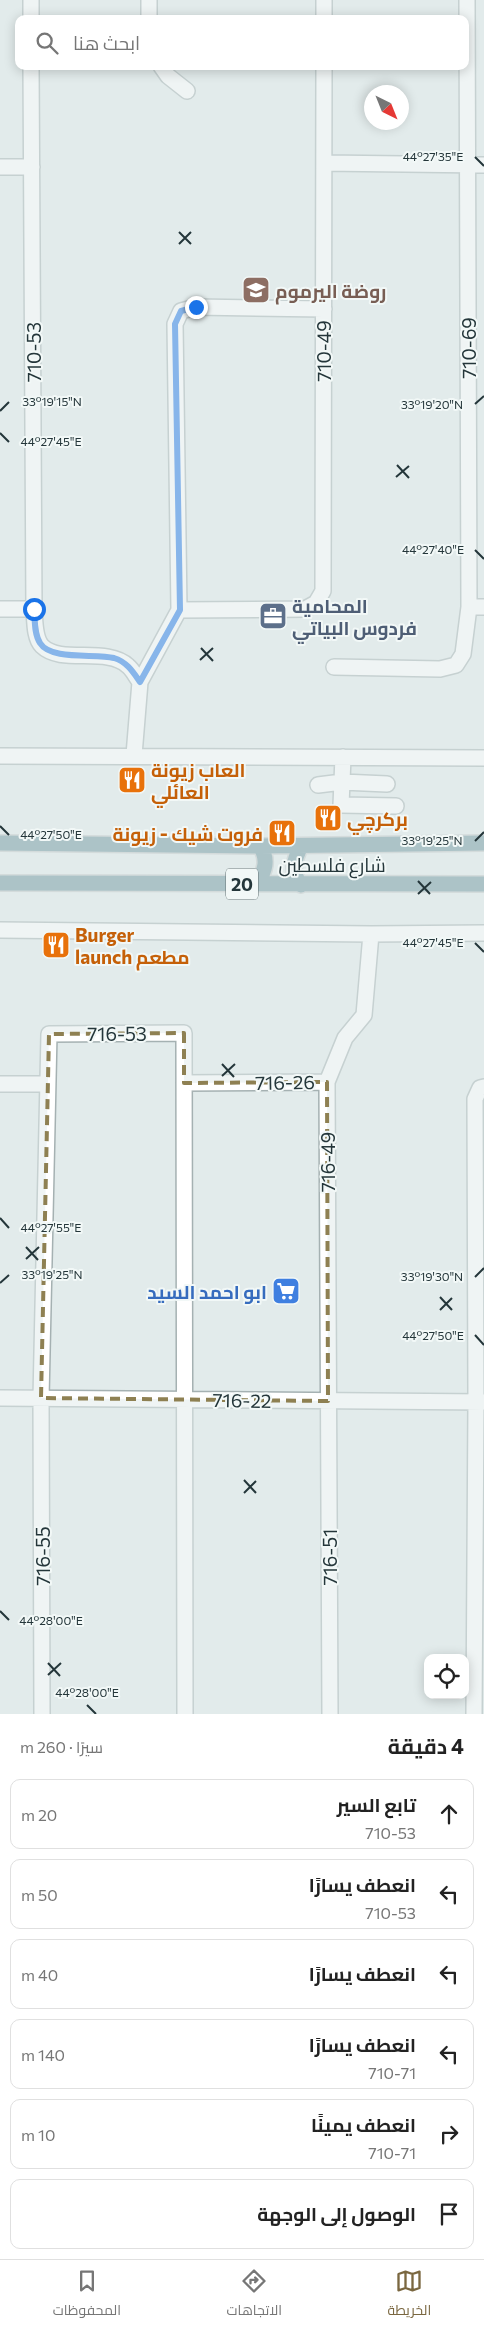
<!DOCTYPE html>
<html lang="ar">
<head>
<meta charset="utf-8">
<style>
  :root { --surface:#fff; --page:#f6f6f6; --text:#222; --muted:#767676; --line:#e0e0e0; --accent:#7a6740 }
  body { margin:0; font-family:Commissioner,Cairo,sans-serif; background:var(--page); color:var(--text); direction:rtl }
  .controls { position:absolute; right:15px; bottom:15px; display:grid; overflow:hidden; border-radius:10px; box-shadow:0 2px 12px #0003 }
  .controls button { width:45px; height:45px; display:grid; place-items:center; padding:0; border:0; border-bottom:1px solid var(--line); background:var(--surface); color:var(--text); font:25px sans-serif }
  .compass { position:absolute; left:364px; top:85px; width:45px; height:45px; border-radius:50%; background:var(--surface); box-shadow:0 2px 12px #0003; rotate:137deg }
  .stop { position:absolute; width:15px; height:15px; margin:-11px; border:4px solid #1a73e8; border-radius:50%; background:#fff }
  .stop.end { background:#1a73e8; border-color:#fff; box-shadow:0 1px 5px #0008 }
  .list { margin:0; padding:0; list-style:none }
  h2 { display:flex; justify-content:space-between; align-items:center; height:65px; margin:0; padding:0 20px; font-size:21px }
  h2 small { font-size:16px; font-weight:400; color:var(--muted) }
  .list li { display:grid; grid-template-columns:32px 1fr auto; gap:15px; align-items:center; box-sizing:border-box; height:70px; margin:0 10px 10px; padding:0 10px; border:1px solid var(--line); border-radius:10px }
  .list b { display:block; font-size:19px; white-space:nowrap }
  .list p { margin:0; font-size:16px; white-space:nowrap; color:var(--muted) }
  .list em { font-size:16px; font-style:normal; color:var(--muted) }
  .icon { flex:none; width:28px; height:28px; fill:none; stroke:currentColor; stroke-width:2; stroke-linecap:round; stroke-linejoin:round }
  .map { position:relative; flex:none; width:484px; height:1714px; overflow:hidden; direction:ltr }
  .search { position:absolute; background:var(--surface); box-shadow:0 2px 12px #0003; left:15px; right:15px; top:15px; height:55px; display:flex; align-items:center; gap:12px; box-sizing:border-box; padding:0 18px; border-radius:10px; color:var(--muted); font-size:19px }
  .sheet { height:545px; background:var(--surface) }
  nav { display:flex; justify-content:space-around; align-items:center; box-sizing:border-box; height:70px; border-top:1px solid var(--line); background:var(--surface); font-size:14px; color:var(--muted) }
  nav a { display:grid; justify-items:center; gap:2px }
  nav .on { color:var(--accent) }
  .map>svg:first-child { display:block }
  .lines { fill:none; stroke-linecap:round; stroke-linejoin:round }
  .minor-casing { stroke:#a5b1b2; stroke-width:18 }
  .major-casing { stroke:#c2c7c8; stroke-width:18 }
  .minor { stroke:#fff; stroke-width:15 }
  .major { stroke:#6a939c; stroke-width:15 }
  .route { stroke:#1a73e8; stroke-width:6 }
  .marked { fill:none; stroke:#8e8052; stroke-width:4; stroke-dasharray:10 6; stroke-linejoin:round }
  .ticks { fill:none; stroke:#24363a; stroke-width:2 }
  .labels { text-anchor:middle; dominant-baseline:central; stroke-width:4; stroke-linejoin:round; paint-order:stroke }
  .shield { fill:#f2f8f7; stroke:#627073; stroke-width:1 }
  .shield-label { font-size:18px; font-weight:bold; fill:#24363a }
  .education-label { font-size:19px; font-weight:bold; fill:#785e54; stroke:#f2f8f7; text-anchor:start }
  .street-label { font-size:19px; fill:#24363a; stroke:#f2f8f7 }
  .service-label { font-size:19px; font-weight:bold; fill:#4e5e75; stroke:#f2f8f7; text-anchor:start }
  .food-label { font-size:19px; font-weight:bold; fill:#c56008; stroke:#f2f8f7; text-anchor:start }
  .shop-label { font-size:19px; font-weight:bold; fill:#366cbe; stroke:#f2f8f7; text-anchor:end }
  .ticks-label { font-size:12px; text-anchor:middle; fill:#24363a; stroke:#f2f8f7; stroke-width:4; stroke-linejoin:round; paint-order:stroke }
</style>
</head>
<body>
<div class="map">
<svg width="484" height="1714" viewBox="0 0 484 1714">
  <rect width="100%" height="100%" fill="#e2ebeb"/>
  <g class="lines">
    <defs>
      <path id="minor" d="M31 0V19
        M149 0V19
        M467 0 469 607H484
        M324 19V0
        M31 66 34 609C35 620 34 638 42 646 61 665 107 646 128 666 133 670 136 677 140 682
        M161 66 168 76 187 91
        M324 163 484 165
        M0 167H32
        M324 309 196 307 181 311 175 324 179 610 305 609 316 603 323 591 324 66
        M0 609H34
        M334 667 440 669 456 665 463 654 469 607
        M134 755 140 682 179 610
        M0 756 484 758
        M343 757 341 805 396 806
        M318 785 342 782 387 784
        M0 930 371 934 484 933
        M184 1083 327 1082
        M0 1084H47
        M0 1398 484 1402
        M42 1714 41 1398 49 1034 184 1033 185 1714
        M330 1714 327 1082 345 1038 364 1015 371 934
        M474 1714 476 1402 475 1099 480 1088 484 1087"/>
      <path id="major" d="M0 843 260 846 484 843
        M0 883 484 884
        M257 884C265 871 269 860 260 846
        M301 885C290 872 294 860 301 846"/>
    </defs>
    <!-- minor casing -->
    <use href="#minor" class="minor-casing"/>
    <!-- major casing -->
    <use href="#major" class="major-casing"/>
    <!-- minor -->
    <use href="#minor" class="minor"/>
    <!-- major -->
    <use href="#major" class="major"/>
  </g>
  <g class="lines">
    <!-- route -->
    <path class="route" d="M34 609C35 620 34 634 40 643 51 661 96 653 114 658 127 662 133 672 140 682L180 610 175 324 181 311 196 307"/>
  </g>
  <!-- marked area -->
  <path d="M0 0H484V1714H0ZM184 1033V1083L327 1082 328 1401 41 1398 49 1034Z" fill="#e2ebeb" fill-opacity=".55" fill-rule="evenodd"/>
  <path class="marked" d="M184 1033V1083L327 1082 328 1401 41 1398 49 1034Z"/>
  <!-- ticks -->
  <path class="ticks" d="M475 157 484 166M179 232 191 244M179 244 191 232M475 404 484 396M0 411 9 402M0 433 9 442M397 465 409 478M396 477 409 466M475 550 484 559M201 648 213 661M200 660 213 648M0 826 9 835M475 841 484 832M418 881 430 894M418 894 431 882M475 943 484 952M222 1064 234 1077M222 1076 235 1064M0 1218 9 1228M26 1247 38 1260M26 1259 39 1247M475 1277 484 1268M0 1283 9 1275M440 1297 452 1310M440 1310 452 1298M475 1335 484 1345M244 1480 256 1493M244 1493 256 1481M0 1611 9 1620M48 1663 60 1676M48 1675 61 1663M87 1705 96 1714"/>
  <!-- icons -->
  <defs>
    <symbol id="school-square" viewBox="-11 -11 22 22"><rect x="-9" y="-9" width="18" height="18" rx="4" fill="#8d6e63" stroke="#f2f8f7"/><path d="M0-5L7-2L0 1L-7-2ZM-4 1L0 2.5L4 1V4Q0 6-4 4Z" fill="#fff"/></symbol>
    <symbol id="office-square" viewBox="-11 -11 22 22"><rect x="-9" y="-9" width="18" height="18" rx="4" fill="#5c6f8a" stroke="#f2f8f7"/><path d="M-6-3h4V-5.5h4V-3h4V5H-6ZM-1-4.5V-3h2v-1.5ZM-6 0V1H6V0Z" fill="#fff"/></symbol>
    <symbol id="restaurant-square" viewBox="-11 -11 22 22"><rect x="-9" y="-9" width="18" height="18" rx="4" fill="#e8710a" stroke="#f2f8f7"/><path d="M-5-6h1v4h1v-4h1v4h1v-4h1v5L-1.5 .5V6h-2V.5L-5-1ZM5-6V6H3V1.5H1.5Q1.5-4 5-6Z" fill="#fff"/></symbol>
    <symbol id="supermarket-square" viewBox="-11 -11 22 22"><rect x="-9" y="-9" width="18" height="18" rx="4" fill="#3f7fe0" stroke="#f2f8f7"/><path d="M-6-5.5h2.5l.6 2H6L4.5 2H-2.5L-4.4-4H-6ZM-1.5 3.2a1.3 1.3 0 1 0 .1 0ZM3 3.2a1.3 1.3 0 1 0 .1 0Z" fill="#fff"/></symbol>
  </defs>
  <g fill-rule="evenodd">
    <use href="#school-square" x="240" y="274" width="32" height="32"/>
    <use href="#office-square" x="257" y="600" width="32" height="32"/>
    <use href="#restaurant-square" x="116" y="764" width="32" height="32"/>
    <use href="#restaurant-square" x="312" y="802" width="32" height="32"/>
    <use href="#restaurant-square" x="266" y="817" width="32" height="32"/>
    <use href="#restaurant-square" x="40" y="929" width="32" height="32"/>
    <use href="#supermarket-square" x="270" y="1275" width="32" height="32"/>
  </g>
  <g class="labels">
    <!-- shield labels -->
    <rect class="shield" x="226" y="868.5" width="32" height="31" rx="4"/>
    <g class="shield-label">
      <text x="242" y="884">20</text>
    </g>
    <!-- education labels -->
    <g class="education-label">
      <text x="275" y="290">روضة اليرموم</text>
    </g>
    <!-- street labels -->
    <g class="street-label">
      <text transform="translate(468 348) rotate(-90)">710-69</text>
      <text transform="translate(323 351) rotate(-90)">710-49</text>
      <text transform="translate(33 352) rotate(-90)">710-53</text>
      <text x="332" y="864">شارع فلسطين</text>
      <text x="117" y="1033">716-53</text>
      <text transform="translate(285 1082) rotate(-1)">716-26</text>
      <text transform="translate(327 1162) rotate(-90)">716-49</text>
      <text transform="translate(242 1400) rotate(1)">716-22</text>
      <text transform="translate(42 1556) rotate(-90)">716-55</text>
      <text transform="translate(329 1557) rotate(-90)">716-51</text>
    </g>
    <!-- service labels -->
    <g class="service-label">
      <text x="292" y="605">المحامية<tspan x="292" dy="22">فردوس البياتي</tspan></text>
    </g>
    <!-- food labels -->
    <g class="food-label">
      <text x="151" y="769">العاب زيونة<tspan x="151" dy="22">العائلي</tspan></text>
      <text x="347" y="818">بركرچي</text>
      <text x="263" y="833" text-anchor="end">فروت شيك - زيونة</text>
      <text x="75" y="934">Burger<tspan x="75" dy="22">launch مطعم</tspan></text>
    </g>
    <!-- shop labels -->
    <g class="shop-label">
      <text x="267" y="1291">ابو احمد السيد</text>
    </g>
  </g>
  <g class="ticks-label">
    <text x="433" y="161">44°27'35"E</text>
    <text x="52" y="406">33°19'15"N</text>
    <text x="432" y="409">33°19'20"N</text>
    <text x="51" y="446">44°27'45"E</text>
    <text x="433" y="554">44°27'40"E</text>
    <text x="51" y="839">44°27'50"E</text>
    <text x="432" y="845">33°19'25"N</text>
    <text x="433" y="947">44°27'45"E</text>
    <text x="51" y="1232">44°27'55"E</text>
    <text x="52" y="1279">33°19'25"N</text>
    <text x="432" y="1281">33°19'30"N</text>
    <text x="433" y="1340">44°27'50"E</text>
    <text x="51" y="1625">44°28'00"E</text>
    <text x="87" y="1697">44°28'00"E</text>
  </g>
</svg>
<div class="controls">
<button><svg class="icon" aria-label="locate" viewBox="0 0 24 24"><circle cx="12" cy="12" r="6"/><path d="M12 2v4M12 18v4M2 12h4M18 12h4"/></svg></button>
</div>
<svg class="compass" viewBox="-18 -18 36 36"><path d="M0-13l5 13h-10z" fill="#e53935"/><path d="M0 13l5-13h-10z" fill="#767676"/></svg>
<div class="stop" style="left:34px;top:609px"></div>
<div class="stop end" style="left:196px;top:307px"></div>
<div class="search"><svg class="icon" aria-label="search" viewBox="0 0 24 24"><circle cx="10" cy="10" r="6"/><path d="M15 15l6 6"/></svg>ابحث هنا</div>
</div>
<section class="sheet">
<h2>4 دقيقة<small>سيرًا · 260 m</small></h2>
<ul class="list">
<li><svg class="icon" aria-label="ahead" viewBox="0 0 24 24"><path d="M12 20V5M6 11l6-6 6 6"/></svg><div><b>تابع السير</b><p>710-53</p></div><em>20 m</em></li>
<li><svg class="icon" aria-label="left" viewBox="0 0 24 24"><path d="M17 20v-9H6M10 6l-5 5 5 5"/></svg><div><b>انعطف يسارًا</b><p>710-53</p></div><em>50 m</em></li>
<li><svg class="icon" aria-label="left" viewBox="0 0 24 24"><path d="M17 20v-9H6M10 6l-5 5 5 5"/></svg><div><b>انعطف يسارًا</b></div><em>40 m</em></li>
<li><svg class="icon" aria-label="left" viewBox="0 0 24 24"><path d="M17 20v-9H6M10 6l-5 5 5 5"/></svg><div><b>انعطف يسارًا</b><p>710-71</p></div><em>140 m</em></li>
<li><svg class="icon" aria-label="right" viewBox="0 0 24 24"><path d="M7 20v-9h11M14 6l5 5-5 5"/></svg><div><b>انعطف يمينًا</b><p>710-71</p></div><em>10 m</em></li>
<li><svg class="icon" aria-label="arrive" viewBox="0 0 24 24"><path d="M6 21V4h12l-3 4 3 4H6"/></svg><div><b>الوصول إلى الوجهة</b></div></li>
</ul>
</section>
<nav>
<a class="on"><svg class="icon" aria-label="map" viewBox="0 0 24 24"><path d="M3 6l6-2 6 2 6-2v14l-6 2-6-2-6 2zM9 4v14M15 6v14"/></svg>الخريطة</a>
<a><svg class="icon" aria-label="directions" viewBox="0 0 24 24"><path d="M12 3l9 9-9 9-9-9zM9 14v-3h6M13 9l2 2-2 2"/></svg>الاتجاهات</a>
<a><svg class="icon" aria-label="saved" viewBox="0 0 24 24"><path d="M7 4h10v16l-5-4-5 4z"/></svg>المحفوظات</a>
</nav>
</body>
</html>
